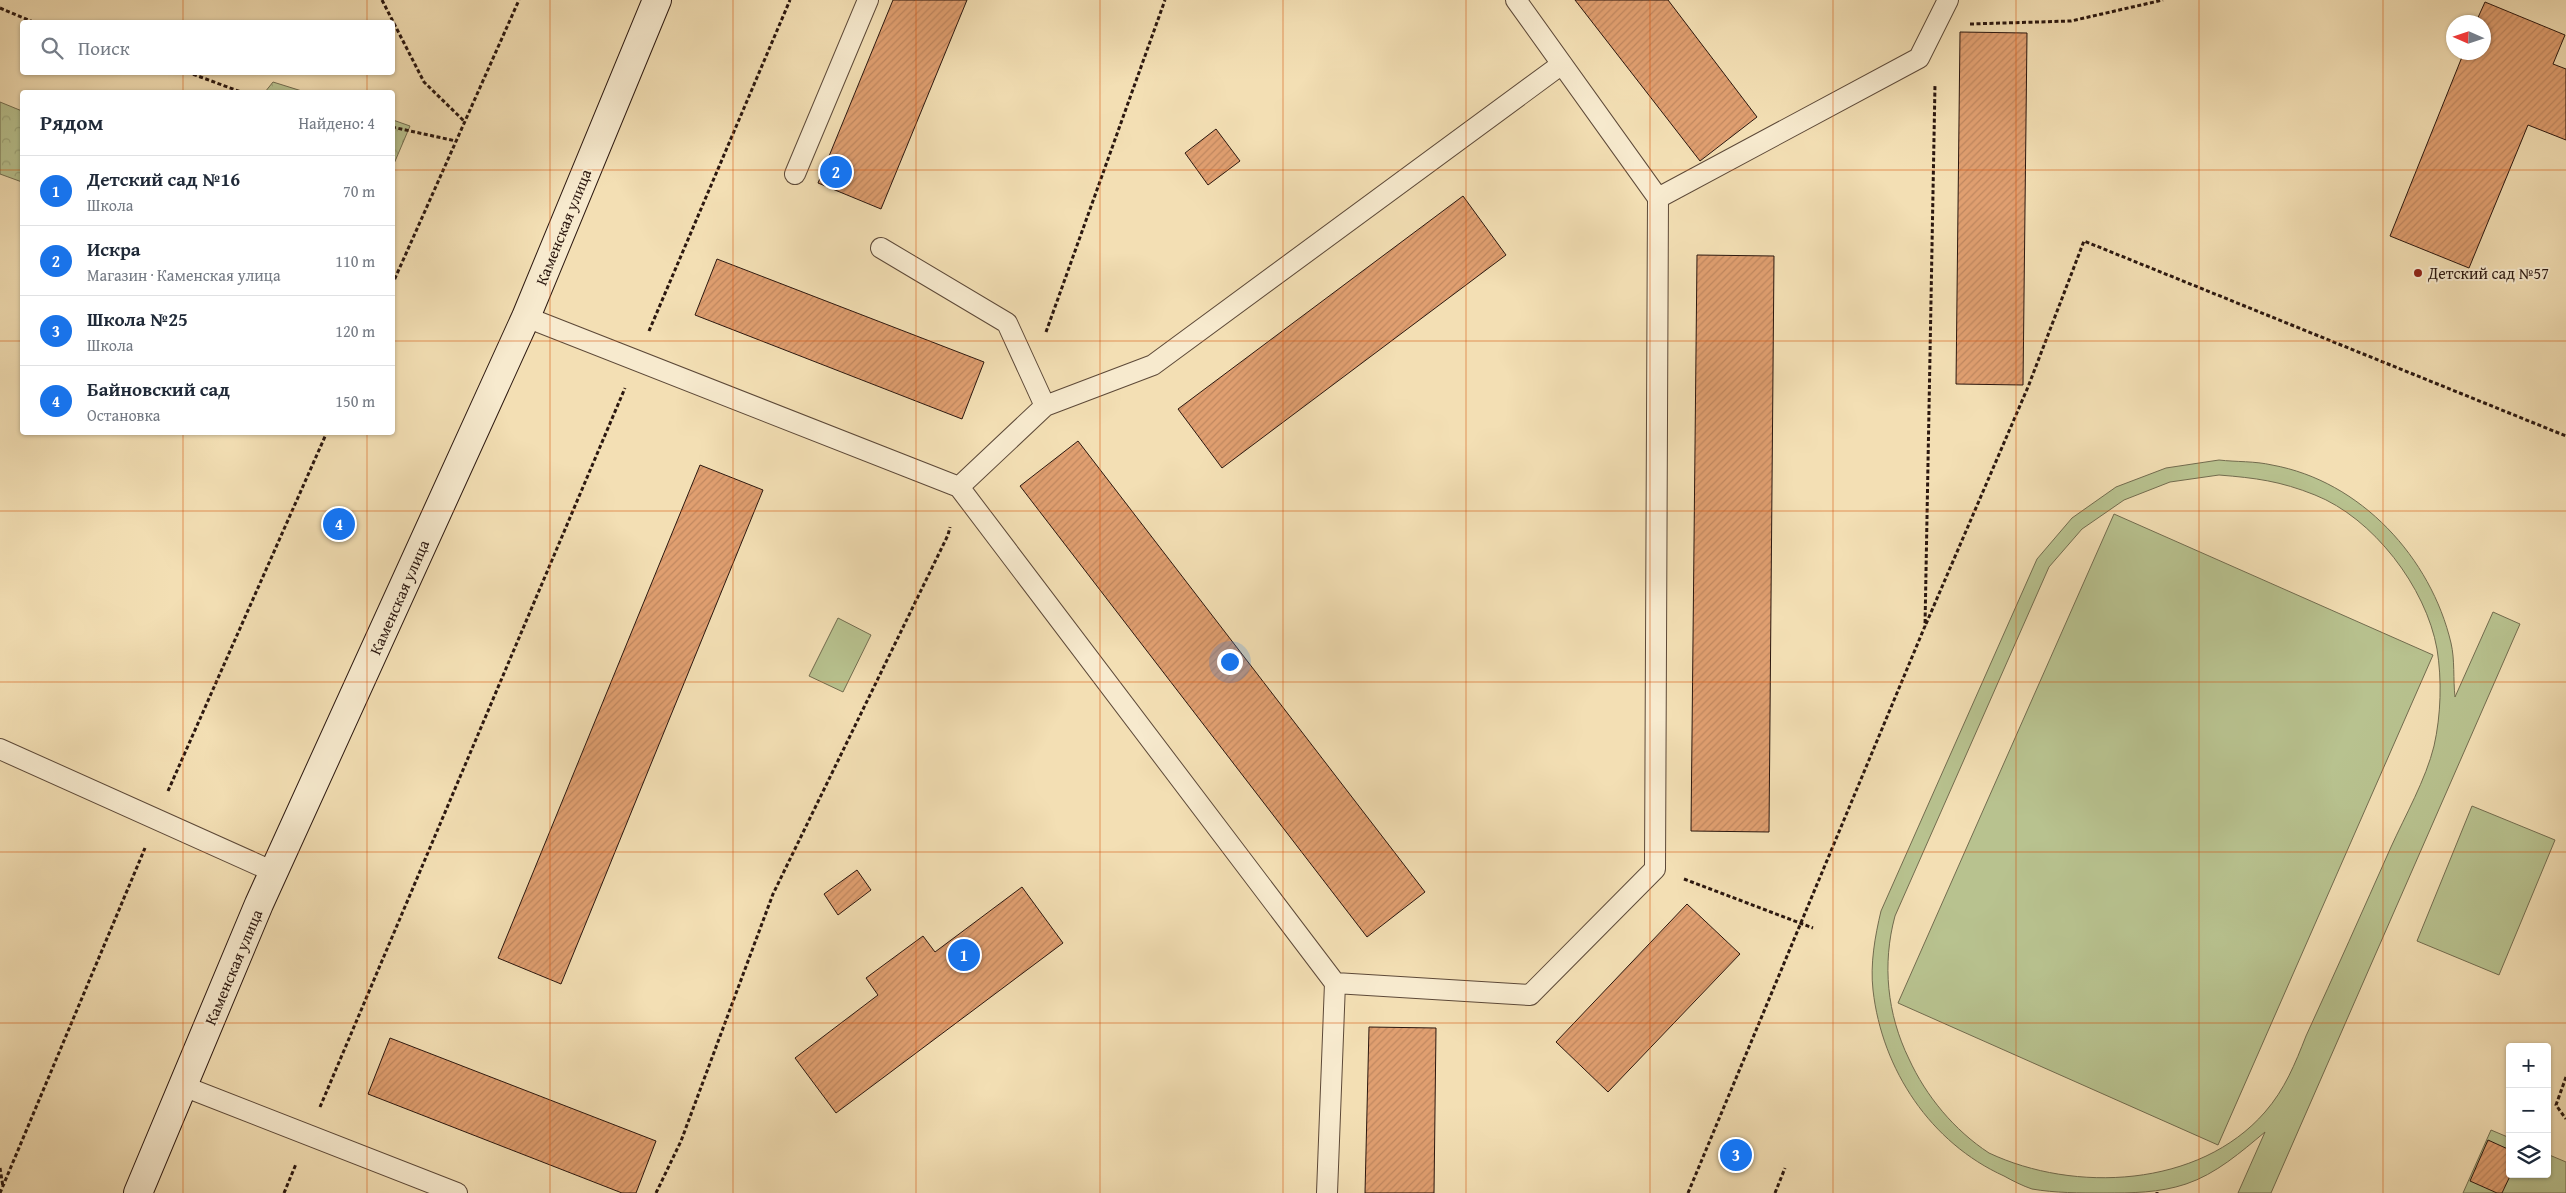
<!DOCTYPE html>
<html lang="ru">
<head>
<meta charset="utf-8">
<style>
  :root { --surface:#fff; --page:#f6f6f7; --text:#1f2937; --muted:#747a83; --line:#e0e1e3; --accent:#1a73e8 }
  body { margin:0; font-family:"Gentium Book Plus",serif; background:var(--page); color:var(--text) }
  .controls { position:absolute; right:15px; bottom:15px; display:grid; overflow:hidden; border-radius:5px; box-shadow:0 1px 4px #0004 }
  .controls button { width:45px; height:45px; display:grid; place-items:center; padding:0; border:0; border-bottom:1px solid var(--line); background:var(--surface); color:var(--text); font:25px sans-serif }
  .compass { position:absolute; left:2446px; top:15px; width:45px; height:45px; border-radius:50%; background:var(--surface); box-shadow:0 1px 4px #0004; rotate:273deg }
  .you { position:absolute; left:1229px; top:661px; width:18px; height:18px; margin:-12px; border:4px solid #fff; border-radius:50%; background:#1a73e8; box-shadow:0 0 0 8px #1a73e833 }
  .badge { display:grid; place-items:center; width:32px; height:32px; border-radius:50%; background:var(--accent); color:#fff; font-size:16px; font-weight:700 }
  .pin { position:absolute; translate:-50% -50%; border:2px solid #fff; box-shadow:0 1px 5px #0006 }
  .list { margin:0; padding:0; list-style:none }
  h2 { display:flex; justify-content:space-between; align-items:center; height:65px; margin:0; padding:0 20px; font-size:21px }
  h2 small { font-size:16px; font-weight:400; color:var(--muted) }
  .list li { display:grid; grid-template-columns:32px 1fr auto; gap:15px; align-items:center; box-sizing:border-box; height:70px; padding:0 20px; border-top:1px solid var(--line) }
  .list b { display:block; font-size:19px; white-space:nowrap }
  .list p { margin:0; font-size:16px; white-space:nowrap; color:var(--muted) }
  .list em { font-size:16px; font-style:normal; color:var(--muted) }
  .icon { flex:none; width:28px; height:28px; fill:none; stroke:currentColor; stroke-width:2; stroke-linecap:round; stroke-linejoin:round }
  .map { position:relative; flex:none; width:2566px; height:1193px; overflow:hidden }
  .search { position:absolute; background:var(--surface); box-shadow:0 1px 4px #0004; left:20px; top:20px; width:375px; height:55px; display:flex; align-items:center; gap:12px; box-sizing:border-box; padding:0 18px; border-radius:5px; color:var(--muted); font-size:19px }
  .panel { position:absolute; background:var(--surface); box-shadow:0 1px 4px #0004; left:20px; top:90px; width:375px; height:345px; border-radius:5px }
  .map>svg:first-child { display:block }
  .green { fill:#b8c28f; stroke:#726c4f; fill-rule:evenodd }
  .forest { fill:url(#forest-crowns); stroke:#726c4f }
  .building { fill:url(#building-hatch); stroke:#2b170f }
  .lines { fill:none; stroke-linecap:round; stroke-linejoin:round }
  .lane-casing { stroke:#5d4938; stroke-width:22 }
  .secondary-casing { stroke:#2b170f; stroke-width:30 }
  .path { stroke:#2b170f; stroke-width:3; stroke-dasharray:4 2.5; stroke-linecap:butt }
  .lane { stroke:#f7eace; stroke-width:20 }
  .secondary { stroke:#f7eace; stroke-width:28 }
  .grid { fill:none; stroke:#d5520c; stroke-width:1; stroke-opacity:0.55 }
  .poi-dot { fill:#8f2418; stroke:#f7eace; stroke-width:2 }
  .labels { text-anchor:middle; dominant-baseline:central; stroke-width:4; stroke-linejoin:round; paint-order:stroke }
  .street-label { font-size:16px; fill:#2b170f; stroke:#f7eace }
  .poi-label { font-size:16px; fill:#2b170f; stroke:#f7eace; text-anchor:start }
</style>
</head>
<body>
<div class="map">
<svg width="2566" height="1193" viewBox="0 0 2566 1193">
  <defs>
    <pattern id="forest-crowns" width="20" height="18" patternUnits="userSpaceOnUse" patternTransform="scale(1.25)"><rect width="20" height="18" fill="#b8c28f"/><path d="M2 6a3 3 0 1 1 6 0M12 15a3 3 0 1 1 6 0" fill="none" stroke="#9ea67a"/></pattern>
    <pattern id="building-hatch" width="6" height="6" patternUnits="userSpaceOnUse" patternTransform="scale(1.25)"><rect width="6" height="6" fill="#e09f70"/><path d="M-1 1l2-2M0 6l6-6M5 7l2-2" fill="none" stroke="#c08860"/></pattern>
  </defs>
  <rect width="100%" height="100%" fill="#f3dfb4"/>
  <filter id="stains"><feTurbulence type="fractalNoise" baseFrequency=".004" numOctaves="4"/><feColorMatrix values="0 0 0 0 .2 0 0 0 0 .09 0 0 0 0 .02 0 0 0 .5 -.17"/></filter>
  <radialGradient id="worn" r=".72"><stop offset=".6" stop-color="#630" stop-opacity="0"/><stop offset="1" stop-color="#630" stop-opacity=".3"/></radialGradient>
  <!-- green -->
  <path class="green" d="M2219 460C2236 462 2255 461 2272 465 2361 481 2431 558 2451 643 2455 660 2453 679 2455 697L2493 612 2520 624 2271 1193H2238L2265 1132C2241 1152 2216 1174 2186 1184 2159 1193 2132 1193 2104 1193 2080 1193 2055 1193 2032 1189 2023 1186 2013 1181 2004 1176 1931 1143 1882 1070 1873 990 1870 964 1875 936 1881 911L2037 559 2072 518 2116 487 2166 468ZM2219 475C2256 478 2280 481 2315 495 2373 518 2426 587 2437 649 2442 680 2441 715 2434 746 2426 779 2405 816 2391 847 2363 910 2335 973 2306 1036 2295 1064 2285 1089 2265 1112 2199 1188 2074 1193 1989 1153 1954 1130 1926 1096 1909 1059 1887 1014 1882 964 1895 916L2049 567 2082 529 2124 500 2170 482Z
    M2114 514 2433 655 2218 1145 1898 1003Z
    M838 618 871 635 843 692 809 676Z
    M2472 806 2555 840 2499 975 2417 941Z
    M2491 1130 2510 1138V1174H2547V1154L2566 1162V1193H2463Z"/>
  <!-- forest -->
  <path class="forest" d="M273 82 305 92H265Z
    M0 102 22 111V182L0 174Z
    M393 120 410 126 393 166 392 120Z"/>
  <!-- building -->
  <path class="building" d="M893 0H967L881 209 818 183Z
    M1575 0H1668L1757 117 1700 161Z
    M2485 2 2565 35 2553 64 2566 69V140L2528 125 2469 268 2390 236 2464 52H2484V22H2476Z
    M1960 32 2027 33 2023 385 1956 384Z
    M1216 129 1240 161 1208 185 1185 153Z
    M1463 196 1506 255 1222 468 1178 409Z
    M1697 255 1774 256 1769 832 1691 831Z
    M717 259 984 362 962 419 695 315Z
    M1078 441 1425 892 1367 937 1020 486Z
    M700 465 763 490 561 984 498 958Z
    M857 870 871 890 838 915 824 894Z
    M1022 887 1063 943 836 1113 795 1058 878 995 866 978 923 936 935 952Z
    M1687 904 1740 954 1608 1092 1556 1042Z
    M1369 1027 1436 1028 1434 1193H1365Z
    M390 1038 656 1141 636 1193H622L368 1094Z
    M2488 1140 2510 1150 2511 1174 2502 1193H2497L2470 1181Z"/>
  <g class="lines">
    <defs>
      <path id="lane" d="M795 174 868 0
        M1658 198 1919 58 1948 0
        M881 248 1007 323 1045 406
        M526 317 959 487 1335 983 1327 1193
        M959 487 1045 406 1153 365 1562 64
        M0 749 274 872
        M1335 983 1530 995 1655 869 1658 198 1516 0
        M183 1086 457 1193"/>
      <path id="secondary" d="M138 1193 259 904 526 317 657 0"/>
    </defs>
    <!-- lane casing -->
    <use href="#lane" class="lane-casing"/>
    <!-- secondary casing -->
    <use href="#secondary" class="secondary-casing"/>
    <!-- path -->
    <path class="path" d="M382 0 424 82 465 122
      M0 8 33 22
      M1970 24 2071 21 2163 0
      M187 72 241 92
      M392 127 456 141
      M392 285 519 0
      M649 331 790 0
      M1046 332 1165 0
      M1926 624 2028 387 2084 241 2566 436
      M168 791 327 432
      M1684 879 1813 928
      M2566 1077 2556 1105 2566 1119
      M320 1107 625 388
      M0 1168 3 1187
      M0 1193 145 848
      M284 1193 296 1164
      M656 1193 681 1141 773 894 948 535 950 527
      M1688 1193 1925 626 1935 84
      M1775 1193 1785 1168
      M2157 1193V1192"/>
    <!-- lane -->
    <use href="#lane" class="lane"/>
    <!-- secondary -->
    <use href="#secondary" class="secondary"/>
  </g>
  <!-- grid -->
  <path class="grid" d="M183 0V22M367 0V22M550 0V1193M733 0V1193M916 0V1193M1100 0V1193M1283 0V1193M1466 0V1193M1650 0V1193M1833 0V1193M2016 0V1193M2199 0V1193M2383 0V1193M183 72V92M367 72V92M0 170H22M392 170H2566M0 341H22M392 341H2566M183 432V1193M367 432V1193M0 511H2566M0 682H2566M0 852H2566M0 1023H2566"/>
  <!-- markers -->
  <circle class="poi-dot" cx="2418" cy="273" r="5"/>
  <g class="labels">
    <!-- street labels -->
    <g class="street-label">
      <text transform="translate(563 227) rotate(-68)">Каменская улица</text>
      <text transform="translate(399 597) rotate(-66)">Каменская улица</text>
      <text transform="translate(233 967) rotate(-67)">Каменская улица</text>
    </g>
    <!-- poi labels -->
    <g class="poi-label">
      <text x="2428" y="273">Детский сад №57</text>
    </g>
  </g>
  <rect width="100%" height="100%" filter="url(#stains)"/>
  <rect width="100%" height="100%" fill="url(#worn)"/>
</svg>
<div class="controls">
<button>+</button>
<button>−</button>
<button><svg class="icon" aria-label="layers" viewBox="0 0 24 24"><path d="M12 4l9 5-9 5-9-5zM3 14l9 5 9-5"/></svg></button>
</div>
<svg class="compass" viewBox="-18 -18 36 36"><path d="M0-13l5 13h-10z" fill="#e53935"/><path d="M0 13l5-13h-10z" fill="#747a83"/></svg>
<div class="you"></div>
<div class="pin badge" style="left:964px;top:955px">1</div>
<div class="pin badge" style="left:836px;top:172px">2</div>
<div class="pin badge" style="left:1736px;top:1155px">3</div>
<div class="pin badge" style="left:339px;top:524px">4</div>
<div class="search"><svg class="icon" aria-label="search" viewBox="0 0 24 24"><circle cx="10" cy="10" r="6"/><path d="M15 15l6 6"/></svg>Поиск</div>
<section class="panel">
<h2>Рядом<small>Найдено: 4</small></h2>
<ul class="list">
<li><span class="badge">1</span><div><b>Детский сад №16</b><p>Школа</p></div><em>70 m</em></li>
<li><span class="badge">2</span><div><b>Искра</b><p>Магазин · Каменская улица</p></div><em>110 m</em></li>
<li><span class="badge">3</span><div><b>Школа №25</b><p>Школа</p></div><em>120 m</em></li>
<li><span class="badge">4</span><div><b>Байновский сад</b><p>Остановка</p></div><em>150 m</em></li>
</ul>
</section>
</div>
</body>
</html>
